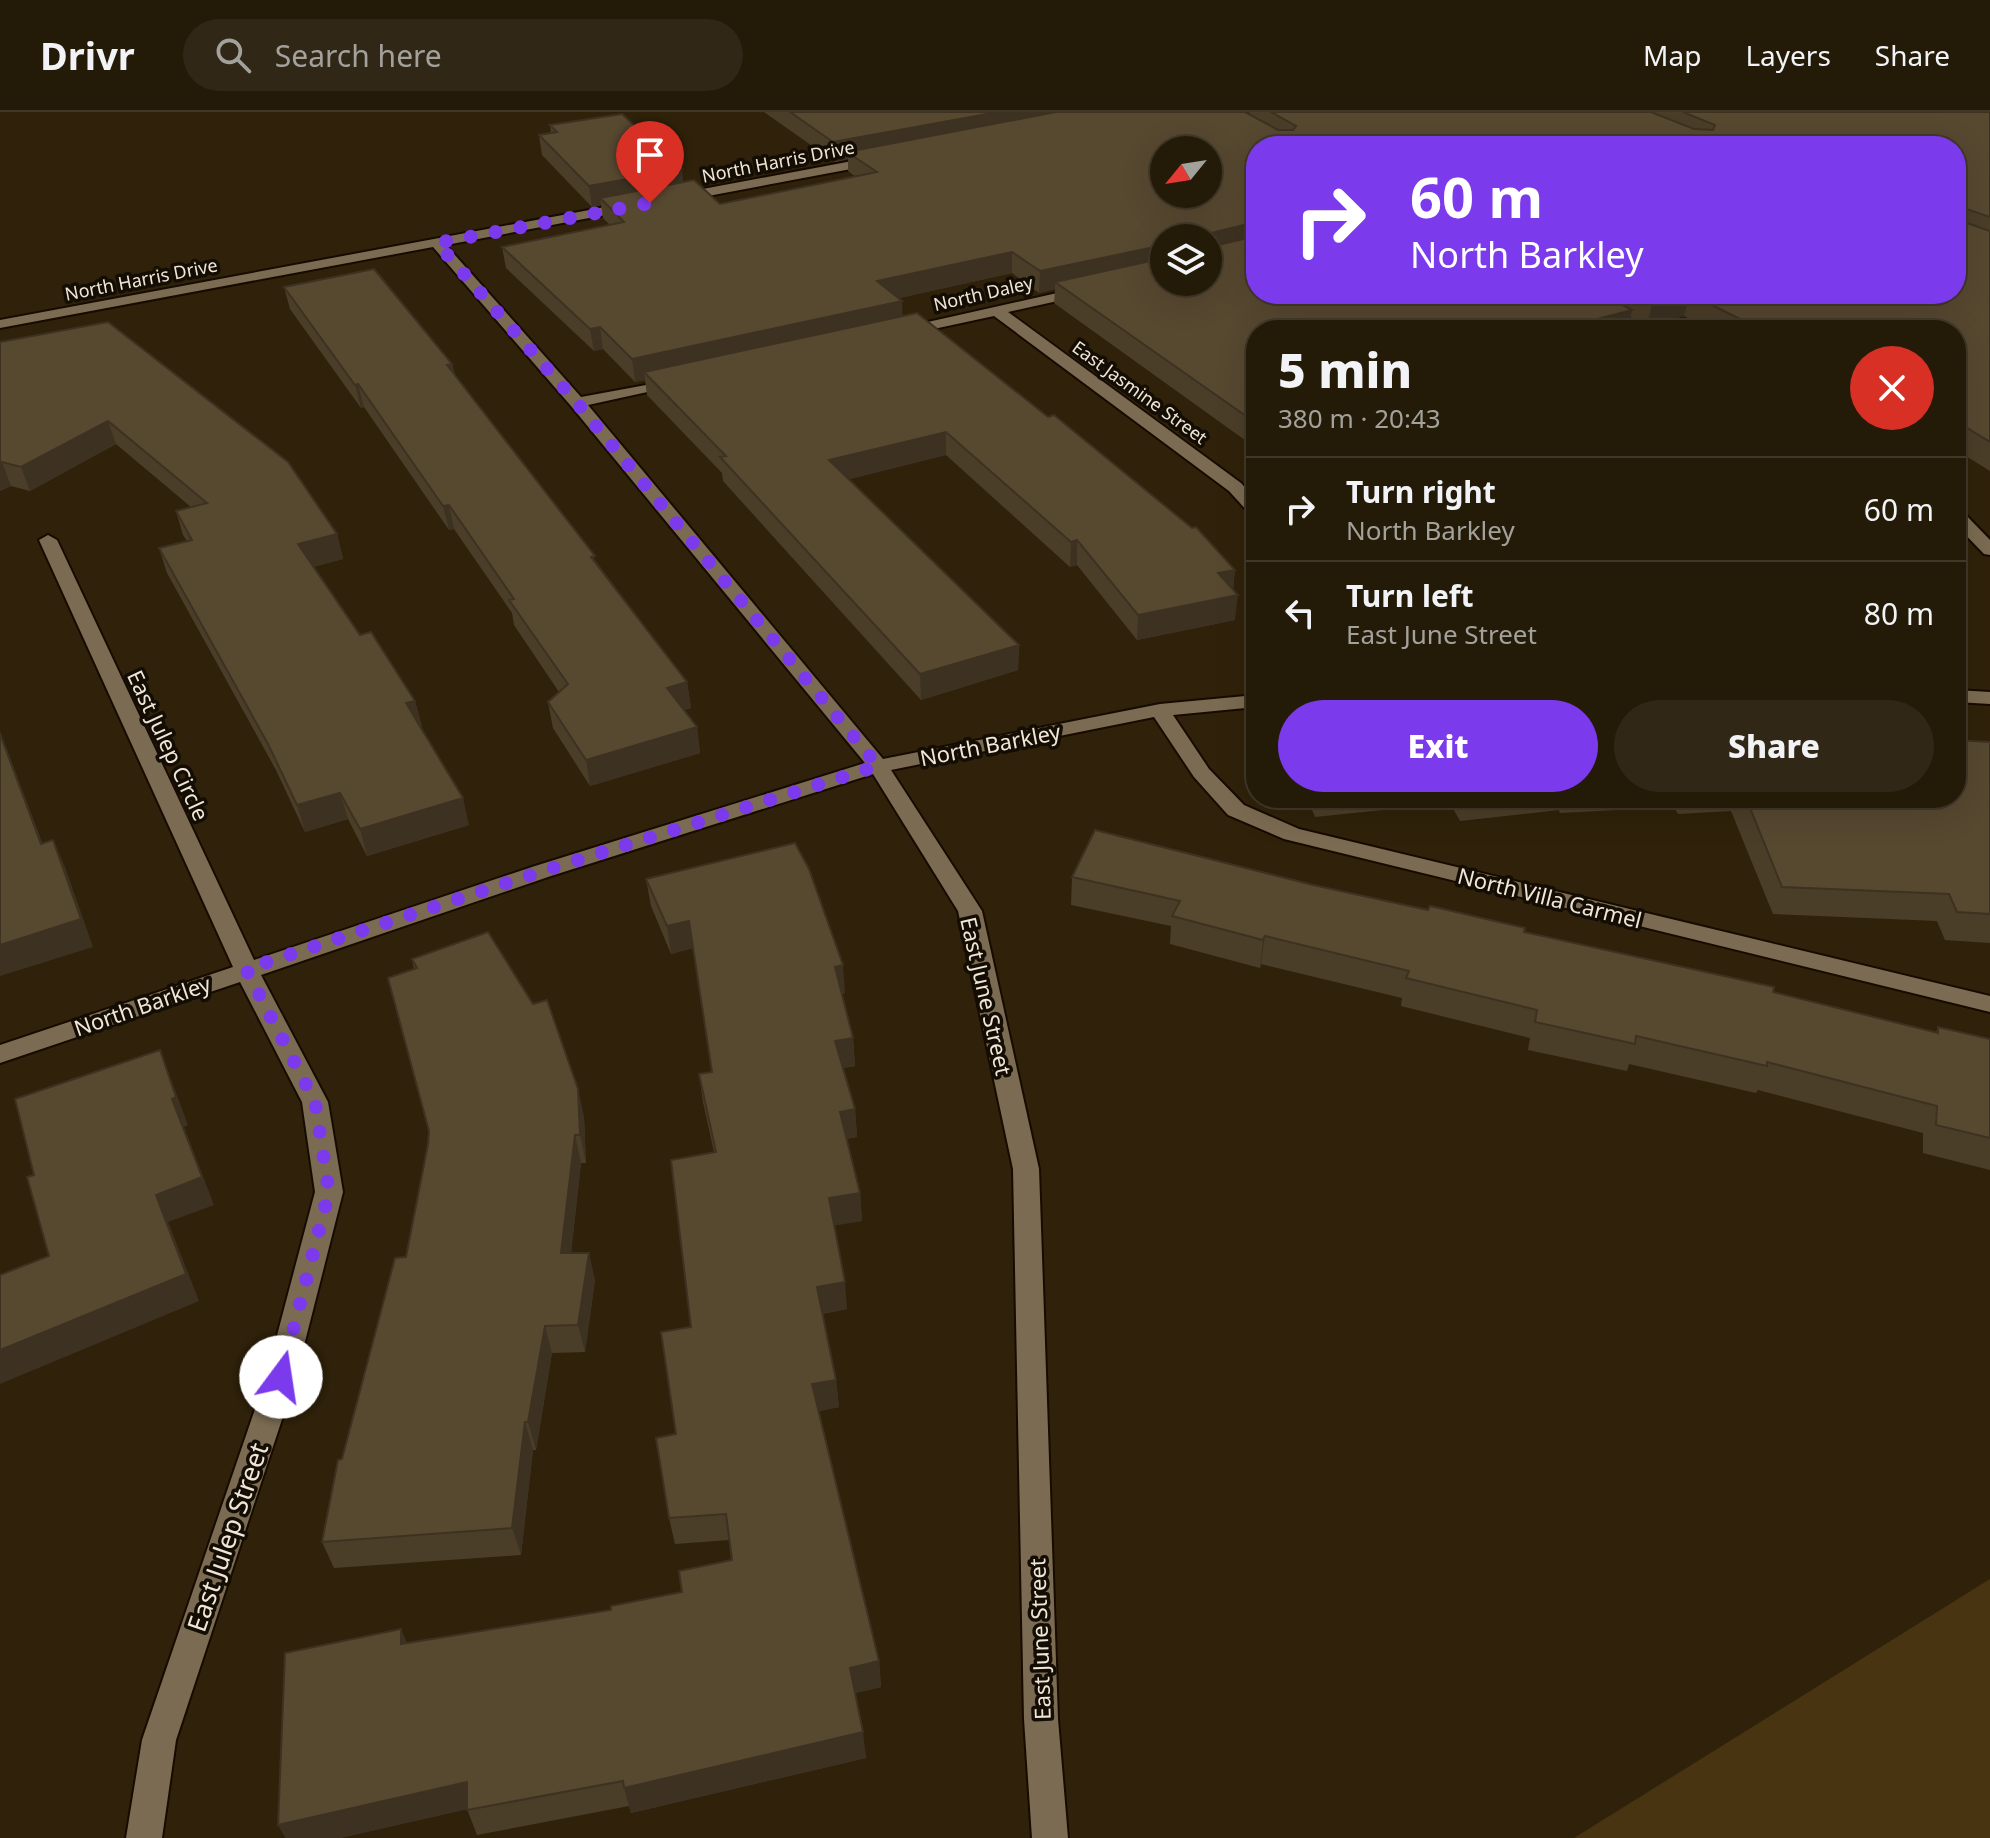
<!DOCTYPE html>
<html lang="en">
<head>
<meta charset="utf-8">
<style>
  :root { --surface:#241a08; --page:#302716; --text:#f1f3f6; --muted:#a3a19c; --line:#413829; --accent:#7c3aed }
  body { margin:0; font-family:"Noto Sans",sans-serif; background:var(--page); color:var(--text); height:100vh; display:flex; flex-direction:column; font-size:30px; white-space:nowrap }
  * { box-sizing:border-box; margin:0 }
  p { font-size:26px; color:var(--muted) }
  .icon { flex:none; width:44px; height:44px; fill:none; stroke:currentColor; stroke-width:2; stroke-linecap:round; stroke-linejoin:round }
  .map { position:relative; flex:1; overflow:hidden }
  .details { position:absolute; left:1246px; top:208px; width:720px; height:488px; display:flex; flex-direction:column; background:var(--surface); border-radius:32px; box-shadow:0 8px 32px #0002,0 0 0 2px var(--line) }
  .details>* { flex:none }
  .guide { position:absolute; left:1246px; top:24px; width:720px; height:168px; border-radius:32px; box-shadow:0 8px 32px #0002,0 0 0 2px var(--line); background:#7c3aed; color:#fff; overflow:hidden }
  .needle { width:52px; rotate:240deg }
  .controls { position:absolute; left:1150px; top:24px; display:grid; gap:16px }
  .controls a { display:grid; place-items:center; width:72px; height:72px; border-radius:50%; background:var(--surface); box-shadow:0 8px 32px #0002,0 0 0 2px var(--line); font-size:40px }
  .pin { position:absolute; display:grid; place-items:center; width:68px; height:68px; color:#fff; margin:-82px -34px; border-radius:50% 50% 50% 0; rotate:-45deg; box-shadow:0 0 8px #0007 }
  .pin .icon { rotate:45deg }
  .me { position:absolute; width:88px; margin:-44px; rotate:14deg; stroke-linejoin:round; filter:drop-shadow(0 0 6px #0008) }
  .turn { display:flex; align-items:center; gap:28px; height:168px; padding:0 32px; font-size:36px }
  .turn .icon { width:104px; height:104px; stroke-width:2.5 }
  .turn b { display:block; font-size:56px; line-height:68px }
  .round { display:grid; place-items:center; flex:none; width:84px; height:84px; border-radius:42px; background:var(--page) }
  .head { display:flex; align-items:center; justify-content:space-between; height:136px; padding:0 32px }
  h1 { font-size:48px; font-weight:800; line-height:60px }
  .primary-button { display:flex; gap:16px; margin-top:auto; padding:16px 32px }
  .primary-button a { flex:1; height:92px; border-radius:48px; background:var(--accent); color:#fff; font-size:32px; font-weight:800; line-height:92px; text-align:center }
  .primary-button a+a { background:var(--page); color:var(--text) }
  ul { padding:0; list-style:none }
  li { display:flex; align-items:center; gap:24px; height:104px; padding:0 32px; border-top:2px solid var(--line) }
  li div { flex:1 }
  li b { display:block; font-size:30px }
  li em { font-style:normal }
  header { display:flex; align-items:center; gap:48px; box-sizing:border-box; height:112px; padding:0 40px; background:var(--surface); border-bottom:2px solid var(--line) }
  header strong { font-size:38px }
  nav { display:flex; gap:44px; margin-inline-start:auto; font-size:28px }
  .search { width:560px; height:72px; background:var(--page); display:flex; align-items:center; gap:20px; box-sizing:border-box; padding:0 28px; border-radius:44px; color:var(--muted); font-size:30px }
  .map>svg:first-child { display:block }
</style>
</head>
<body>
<header>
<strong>Drivr</strong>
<div class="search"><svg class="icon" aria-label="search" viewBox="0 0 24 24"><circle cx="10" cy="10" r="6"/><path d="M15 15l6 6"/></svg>Search here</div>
<nav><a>Map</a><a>Layers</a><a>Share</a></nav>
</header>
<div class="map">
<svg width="1990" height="1726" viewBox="0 0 1990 1726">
  <rect width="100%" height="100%" fill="#30220a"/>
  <path fill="#483410" d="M1990,1467V1726H1574Z"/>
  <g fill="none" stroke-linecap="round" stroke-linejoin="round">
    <defs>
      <path id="minor" d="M879,44L883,45V51L676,90L669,86L676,82Z
        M632,90L637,91V97L446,133L581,285L684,266V272L588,293L883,647L1160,592L1256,583V595L1173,603L1209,657L1244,693L1299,717L1990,884V900L1284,727L1228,703L1194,665L1154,605L891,658L982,799L1039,1057L1058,1607L1068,1726H1032L1024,1607L1013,1057L958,799L873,662L551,764L261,863L328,990L343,1080L296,1265L176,1628L162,1726H126L142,1628L266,1265L315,1080L302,990L240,870L0,951V933L233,855L39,428L48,423L57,428L254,848L535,754L865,651L571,294L433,135L0,216V208Z
        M1084,175L1089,176V182L1008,200L1241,371L1256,388V403L1250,402L1229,379L994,204L901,224L894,220L901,216Z
        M1564,182H1582L1648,218H1630Z
        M1956,398L1962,399L1990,428V443L1984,442L1956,413Z
        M1956,578L1990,580V592L1956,590Z"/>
    </defs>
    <use href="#minor" stroke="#170b00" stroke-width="4"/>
    <use href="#minor" fill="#7b6b52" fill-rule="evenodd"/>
  </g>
  <path fill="#4b3e29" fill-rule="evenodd" d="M764,0H1245L1249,2V0H1990V359L1956,338V218H1712L1684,204L1647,214L1630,205L1627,218H1256V336L1054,191L1055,177L1039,181L1012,161L899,186L902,204L1235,458L1233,478L1235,508L1137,528L1077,453L1070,455L946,343L849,367L1019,533L1018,558L921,588L723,369L722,361L647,283L645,268L635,270L603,237L594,239L506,156L502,135L610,113L603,106L601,93L592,95L542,43L539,23L551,21L550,13L684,70L720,92L856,65L848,59V47L835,50ZM1256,34L1956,182H1256Z
    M284,175L452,252L455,263L687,570L691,596L684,598L697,615L700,641L590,674L553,616L548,590L559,580L514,513L512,501L454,417L449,418L364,295L361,296L290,197Z
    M0,230L337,422L343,447L313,455L360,523L415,589L422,615H421L469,713L367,744L348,707L305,720L276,658L167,461L159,436L187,429L183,423L176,399L191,395L116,332L30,379L11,374L0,379Z
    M1990,630V831L1945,828L1937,809L1773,802L1731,699L1678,702L1674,695L1560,701L1559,698L1460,709L1450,691L1315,705L1307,686H1956Z
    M1072,765L1313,773L1524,820L1936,921L1938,915L1990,927V1058L1923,1041V1021L1758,978L1756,981L1629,952L1627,959L1528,938L1530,926L1401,894L1402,886L1261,852L1260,856L1170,832L1171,814L1071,793Z
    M646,767L845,881L842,882L853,926L855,954L843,956L855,997L857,1025L846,1027L860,1081L862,1109L834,1113L847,1197L822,1202L836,1268L839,1295L819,1299L879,1549L881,1575L855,1581L866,1646L631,1701L629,1694L477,1723L467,1697L340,1726H286L278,1713L407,1532L611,1498L682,1480L732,1448L729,1428L675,1432L669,1406L676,1322L714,1040L703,990L699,962L712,960L693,836L671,842L651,794Z
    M412,847L584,1005L586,1051H581L571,1141L595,1168L585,1240L552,1241L536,1338H533L521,1443L334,1456L322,1430L342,1347L406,1145L428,1032L429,1019L414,857Z"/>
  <path fill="#3d3222" d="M998,0H1102L847,40L848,47L835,50L833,30Z
    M682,57L684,78L600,86L601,93L592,95L589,74Z
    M1256,110L1255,131L1208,143L1207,122Z
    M1164,133V154L1055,170V177L1039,181L1040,159Z
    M1012,140V161L878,191L877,169Z
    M1690,182L1684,204L1647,214L1652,192Z
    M902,189L903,211L644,260L645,268L635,270L632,247Z
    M1632,198L1627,218H1555Z
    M600,215L603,237L594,239L590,217Z
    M452,252L457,275L447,253Z
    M358,272L364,295L361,296L355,273Z
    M108,309L116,332L30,379L21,355Z
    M946,320V343L831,372L829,348Z
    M2,350L11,374L0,379V351Z
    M449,393L454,417L449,418L443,394Z
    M337,422L343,447L304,457L298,432Z
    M1077,428V453L1070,455L1071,430Z
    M1235,458L1232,483L1218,461Z
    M1238,483L1235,508L1137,528L1138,503Z
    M1019,533L1018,558L921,588L920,562Z
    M687,570L691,596L671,602L667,576Z
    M415,589L422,615L413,618L406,591Z
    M697,615L700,641L590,674L586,648Z
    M0,619L53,759L41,732L0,622Z
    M340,681L348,707L305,720L297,693Z
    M463,686L469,713L367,744L360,717Z
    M53,728L65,755L93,835L0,864V833Z
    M689,809L693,836L671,842L667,814Z
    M1265,824L1261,852L1260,856L1263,828Z
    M843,853L845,881L838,882L835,855Z
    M853,926L855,954L837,957L835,929Z
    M160,938L188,1013L184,1015L214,1093L168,1110L199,1189L0,1272V1238L156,1083L172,987Z
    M578,977L584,1005L586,1051L580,1023Z
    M855,997L857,1025L842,1028L840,1000Z
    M575,1023L581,1051L568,1169L561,1141Z
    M860,1081L862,1109L832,1114L829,1086Z
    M589,1141L595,1168L585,1240L578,1213Z
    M845,1170L847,1197L819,1202L817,1175Z
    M545,1214L552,1241L536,1338L528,1310Z
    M836,1268L839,1295L815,1300L812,1272Z
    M525,1310L533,1338L521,1443L512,1416Z
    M401,1517L412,1543L401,1532Z
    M879,1549L881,1575L852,1582L850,1556Z
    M863,1620L866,1646L631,1701L624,1676Z
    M467,1670L477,1695L340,1726H286L278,1713Z"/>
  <path fill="#574830" stroke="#3d3222" stroke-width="2" fill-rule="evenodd" d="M790,0H998L833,30Z
    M1056,0H1245L1278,18H1293L1296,14L1271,0H1651L1694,17L1713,18L1715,13L1683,0H1990V105L1964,96L1960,99L1961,109L1990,119V330L1956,309V218H1762L1690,182L1652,192L1633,182H1956V34H1256V110L1207,122V126H1164V133L1040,159L1012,140L877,169L902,189L632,247L600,215L590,217L502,135L624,110L600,86L694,68L720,92L877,60L847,40ZM1164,38H1208V82H1164Z
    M622,2L682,57L589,74L539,23L557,20L550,13Z
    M1256,124V182H1603L1632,198L1555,218H1256V311L1055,170L1164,146V170H1208V133L1210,135Z
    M374,157L452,252L447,253L595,444L591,445L687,570L667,576L697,615L586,648L548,590L568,572L509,488L514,487L449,393L443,394L358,272L355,273L284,175Z
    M917,201L1048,305L1054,303L1192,416L1196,415L1235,458L1218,461L1238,483L1138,503L1077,428L1071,430L946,320L829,348L1019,533L920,562L720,345L726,344L644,260Z
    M108,210L288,350L337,422L298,432L360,523L371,520L415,589L406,591L463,686L360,717L340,681L297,693L268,632L159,436L192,428L176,399L207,391L108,309L21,355L2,350L0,351V230Z
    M0,622L41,732L53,728L81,807L0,833Z
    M1956,628L1990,630V802L1957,800L1949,782L1782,775L1746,686H1956Z
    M1095,718L1313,773L1428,798L1430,794L1525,816L1524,820L1774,875L1773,880L1938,921V915L1990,927V1026L1936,1013L1937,994L1767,950V954L1636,924L1635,932L1535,910L1537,898L1406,866L1409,859L1265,824L1263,828L1172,804L1180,789L1072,765Z
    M795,731L809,757L843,853L835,855L853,926L835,929L855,997L840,1000L860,1081L829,1086L845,1170L817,1175L836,1268L812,1272L879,1549L850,1556L863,1620L624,1676L623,1669L467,1698V1670L278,1713L285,1541L401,1517V1532L611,1498V1494L682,1480L679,1459L732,1448L726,1402L669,1406L656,1326L676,1322L661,1220L691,1215L671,1048L716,1040L699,962L712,960L689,809L667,814L646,767Z
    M488,820L533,892L547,888L578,977L580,1023H575L561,1141H589L578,1213L545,1214L528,1310H525L512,1416L322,1430L338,1348L342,1347L395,1146L406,1145L428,1032L429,1019L388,866L417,856L412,847Z
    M160,938L176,985L172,987L202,1065L156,1083L186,1162L0,1238V1163L49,1144L27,1065L34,1063L15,987Z"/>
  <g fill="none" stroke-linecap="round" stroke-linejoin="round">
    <path stroke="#7c3aed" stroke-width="14" stroke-dasharray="0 25.2" d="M281,1265L329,1080L315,990L246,857L543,759L878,654L577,291L437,131L650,91"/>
  </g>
  <g text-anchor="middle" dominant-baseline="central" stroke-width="7" stroke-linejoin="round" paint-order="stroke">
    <g font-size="18" fill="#f0e6d8" stroke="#130d04">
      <text transform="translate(778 49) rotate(-11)">North Harris Drive</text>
      <text transform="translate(141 167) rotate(-11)">North Harris Drive</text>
      <text transform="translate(983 181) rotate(-13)">North Daley</text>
      <text transform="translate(1140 280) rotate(36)">East Jasmine Street</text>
    </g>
    <g font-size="22" fill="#f0e6d8" stroke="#130d04">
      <text transform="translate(990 632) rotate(-11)">North Barkley</text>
      <text transform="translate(169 633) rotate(65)">East Julep Circle</text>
      <text transform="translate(1550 785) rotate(14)">North Villa Carmel</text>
      <text transform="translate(987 884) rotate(77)">East June Street</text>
      <text transform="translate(142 893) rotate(-19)">North Barkley</text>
      <text transform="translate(1039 1527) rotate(-92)">East June Street</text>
    </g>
    <g font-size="26" fill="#f0e6d8" stroke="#130d04">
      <text transform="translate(227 1425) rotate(-71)">East Julep Street</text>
    </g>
  </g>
</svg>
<div class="controls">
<a><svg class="needle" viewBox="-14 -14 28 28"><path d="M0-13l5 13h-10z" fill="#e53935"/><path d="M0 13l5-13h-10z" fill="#a3a19c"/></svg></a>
<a><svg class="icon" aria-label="layers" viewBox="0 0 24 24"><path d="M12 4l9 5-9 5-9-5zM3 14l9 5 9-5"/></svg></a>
</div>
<div class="pin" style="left:650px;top:91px;background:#d93025"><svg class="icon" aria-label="arrive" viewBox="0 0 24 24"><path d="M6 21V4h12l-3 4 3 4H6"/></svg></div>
<svg class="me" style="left:281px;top:1265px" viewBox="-20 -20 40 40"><circle r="19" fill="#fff"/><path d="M0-13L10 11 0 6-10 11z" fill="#7c3aed"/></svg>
<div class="guide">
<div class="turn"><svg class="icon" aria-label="right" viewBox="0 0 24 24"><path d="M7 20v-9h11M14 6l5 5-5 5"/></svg><div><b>60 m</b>North Barkley</div></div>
</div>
<section class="details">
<div class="head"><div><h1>5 min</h1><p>380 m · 20:43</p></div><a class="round" style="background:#d93025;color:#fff"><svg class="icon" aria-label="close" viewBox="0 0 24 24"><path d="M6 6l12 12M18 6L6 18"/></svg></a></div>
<ul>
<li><svg class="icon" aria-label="right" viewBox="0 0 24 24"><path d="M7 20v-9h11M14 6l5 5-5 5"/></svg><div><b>Turn right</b><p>North Barkley</p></div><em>60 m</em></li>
<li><svg class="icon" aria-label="left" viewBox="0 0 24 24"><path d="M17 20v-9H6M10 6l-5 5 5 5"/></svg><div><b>Turn left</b><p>East June Street</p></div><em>80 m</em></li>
</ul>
<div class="primary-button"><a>Exit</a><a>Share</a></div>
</section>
</div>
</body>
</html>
